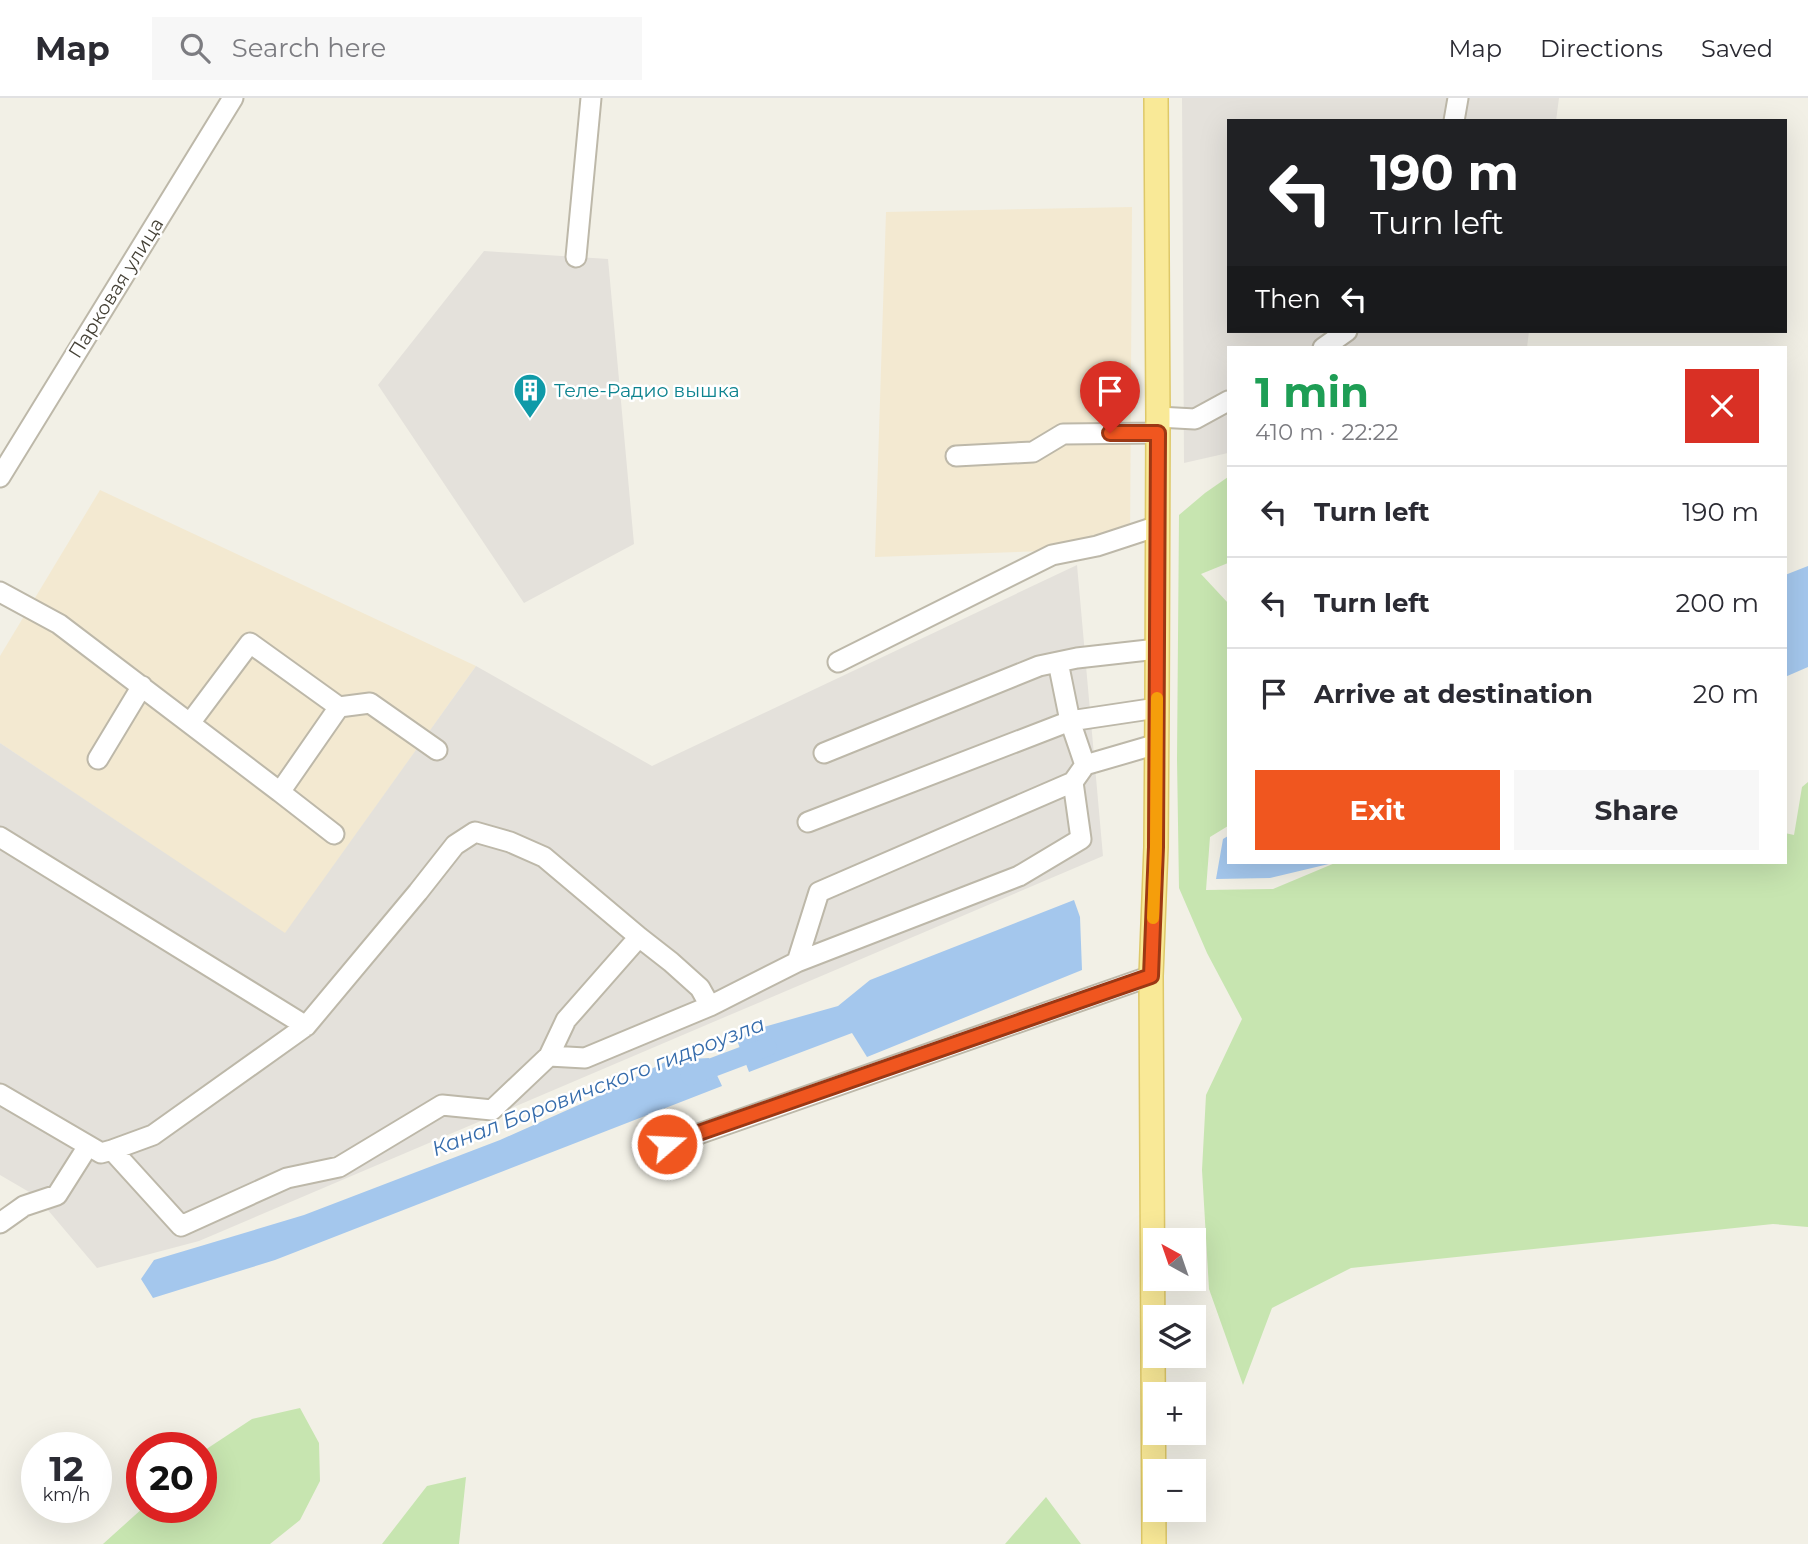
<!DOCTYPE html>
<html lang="en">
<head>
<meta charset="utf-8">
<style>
  :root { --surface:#fff; --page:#f7f7f7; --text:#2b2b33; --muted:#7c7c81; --line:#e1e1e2; --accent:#f0561f }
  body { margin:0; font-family:Montserrat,sans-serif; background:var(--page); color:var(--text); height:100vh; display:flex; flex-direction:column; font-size:26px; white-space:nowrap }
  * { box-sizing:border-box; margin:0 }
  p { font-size:23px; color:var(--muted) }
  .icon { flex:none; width:38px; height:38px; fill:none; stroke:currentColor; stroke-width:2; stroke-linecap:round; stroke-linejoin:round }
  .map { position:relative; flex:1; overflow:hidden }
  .panel { position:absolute; left:1227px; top:248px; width:560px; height:518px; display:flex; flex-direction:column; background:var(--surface); border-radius:0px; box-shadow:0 7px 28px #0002 }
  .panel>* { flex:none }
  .guide { position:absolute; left:1227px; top:21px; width:560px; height:214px; border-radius:0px; box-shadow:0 7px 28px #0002; background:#202124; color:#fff; overflow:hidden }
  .needle { width:46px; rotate:320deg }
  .fabs { position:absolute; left:1143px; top:1130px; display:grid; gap:14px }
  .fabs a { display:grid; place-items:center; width:63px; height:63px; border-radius:0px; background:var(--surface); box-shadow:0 7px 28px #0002; font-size:35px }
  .speed { position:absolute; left:21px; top:1334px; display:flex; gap:14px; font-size:35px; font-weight:700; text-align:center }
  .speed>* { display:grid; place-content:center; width:91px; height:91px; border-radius:50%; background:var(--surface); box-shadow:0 7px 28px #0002; line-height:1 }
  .speed small { font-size:18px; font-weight:400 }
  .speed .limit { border:10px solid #d22; background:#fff; color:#111 }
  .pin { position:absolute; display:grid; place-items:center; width:60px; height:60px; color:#fff; margin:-72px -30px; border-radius:50% 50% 50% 0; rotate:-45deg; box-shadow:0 0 7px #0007 }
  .pin .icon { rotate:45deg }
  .me { position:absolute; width:77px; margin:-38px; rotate:71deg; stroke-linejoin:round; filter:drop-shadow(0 0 5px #0008) }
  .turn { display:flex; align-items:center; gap:24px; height:147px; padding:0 28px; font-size:32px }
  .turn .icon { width:91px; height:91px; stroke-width:2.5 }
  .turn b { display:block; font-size:49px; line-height:60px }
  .then { display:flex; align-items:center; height:66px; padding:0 28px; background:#0003; gap:14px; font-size:26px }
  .round { display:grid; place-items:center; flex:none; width:74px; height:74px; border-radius:0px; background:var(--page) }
  .overview { display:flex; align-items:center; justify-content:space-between; height:119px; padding:0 28px }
  h1 { font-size:42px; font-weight:700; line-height:52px; color:#1e9e55 }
  .action { display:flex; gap:14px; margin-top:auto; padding:14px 28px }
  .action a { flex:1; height:80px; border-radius:0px; background:var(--accent); color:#fff; font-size:28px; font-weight:700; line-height:80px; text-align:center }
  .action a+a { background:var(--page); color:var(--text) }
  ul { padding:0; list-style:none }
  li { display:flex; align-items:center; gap:21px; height:91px; padding:0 28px; border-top:2px solid var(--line) }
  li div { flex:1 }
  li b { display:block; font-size:26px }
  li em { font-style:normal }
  header { display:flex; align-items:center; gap:42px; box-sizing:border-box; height:98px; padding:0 35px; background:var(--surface); border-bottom:2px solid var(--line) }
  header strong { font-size:33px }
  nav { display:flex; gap:38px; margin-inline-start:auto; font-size:24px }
  .search { width:490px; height:63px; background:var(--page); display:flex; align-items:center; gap:18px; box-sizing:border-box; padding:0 24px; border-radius:0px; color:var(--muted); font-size:26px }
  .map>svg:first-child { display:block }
</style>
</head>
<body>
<header>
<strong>Map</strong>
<div class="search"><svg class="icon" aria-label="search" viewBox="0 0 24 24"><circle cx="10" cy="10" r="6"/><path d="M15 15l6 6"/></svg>Search here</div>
<nav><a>Map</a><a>Directions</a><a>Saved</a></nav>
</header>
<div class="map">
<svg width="1808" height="1446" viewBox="0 0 1808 1446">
  <rect width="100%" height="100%" fill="#f2f0e6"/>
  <path fill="#f3e9d1" d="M1132,109L1130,450L875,459L886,114Z
    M100,392L476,568L285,836L0,645V558Z"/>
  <path fill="#e4e1db" d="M1182,0H1559L1556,23H1228V233H1529L1527,250H1228V355L1184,365Z
    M484,153L608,161L634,446L524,505L378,287Z
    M1077,467L1103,758L199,1143L97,1170L36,1098L0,1077V645L285,835L476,568L652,668Z"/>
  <path fill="#c7e5b0" d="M1228,379V465L1201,476L1228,505V728L1210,739L1206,792L1273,791L1335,765H1785V735L1794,737L1802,689L1808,684V1129L1773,1126L1351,1170L1272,1210L1243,1287L1209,1191L1202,1072L1206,997L1242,921L1207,855L1179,790L1177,661L1179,417L1205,395Z
    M300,1310L319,1345L320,1383L300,1422L270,1446H103L144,1409H201V1356L208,1350L252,1321Z
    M466,1379L459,1446H382L427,1388Z
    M1046,1399L1081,1446H1005Z"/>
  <path fill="#a4c7ed" d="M1808,468V569L1785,579V477Z
    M1228,738V765H1333L1270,780L1216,781L1223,741Z
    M1074,802L1080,819L1082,872L867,959L852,935L749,974L735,937L838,908L870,882Z
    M709,960L722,988L275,1162L153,1200L141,1181L154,1162L304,1117L500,1042L592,1001L669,962Z"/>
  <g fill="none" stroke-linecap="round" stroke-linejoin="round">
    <path stroke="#a4c7ed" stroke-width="19" d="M690,978L767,949"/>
    <defs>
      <path id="minor" d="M1454,23L1458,0
        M576,159L591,0
        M1323,250L1347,233
        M1158,319L1195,321L1228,303
        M956,358L1033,354L1063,336L1158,335
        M0,379L233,0
        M0,494L59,526L280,694L339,609L250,545L190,625
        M838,564L1052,457L1097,448L1158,428
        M1058,564L1070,623L1085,667
        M339,609L370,605L437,652
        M824,655L1039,568L1077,560L1157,551
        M98,661L142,588
        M280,694L334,736
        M808,724L1070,623L1157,610
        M0,739L306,928
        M797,864L819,794L1073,684
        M549,958L566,922L639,839
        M0,996L101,1055L112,1052L181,1128L287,1080L339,1069L442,1007L492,1012L549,958L585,960L710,908L797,864L1019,778L1081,741L1073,684L1085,667L1157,646
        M667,1047L1151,878
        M112,1052L153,1037L306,928L418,794L455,747L475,734L510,744L544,759L639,839L671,864L700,890L710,908
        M0,1125L24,1108L57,1097L88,1048"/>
      <path id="major" d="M1154,1446L1151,878L1156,749L1157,610L1158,319L1156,0"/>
    </defs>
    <use href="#minor" stroke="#bdb8a9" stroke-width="23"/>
    <use href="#major" stroke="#dec868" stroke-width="26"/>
    <use href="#minor" stroke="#fff" stroke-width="19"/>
    <use href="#major" stroke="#f9e997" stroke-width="23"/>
  </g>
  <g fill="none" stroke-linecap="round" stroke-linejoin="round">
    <defs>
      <path id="route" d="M667,1046L1151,878L1156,749L1158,335H1110"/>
    </defs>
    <use href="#route" stroke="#9c3814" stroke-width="18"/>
    <use href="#route" stroke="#f0561f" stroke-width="12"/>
    <path stroke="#f59e0b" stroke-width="12" d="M1153,820L1156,749L1157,600"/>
  </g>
  <defs>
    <symbol id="building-pin" viewBox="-11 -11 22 30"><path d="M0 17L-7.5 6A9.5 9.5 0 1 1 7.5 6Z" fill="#0f9aa8" stroke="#fff"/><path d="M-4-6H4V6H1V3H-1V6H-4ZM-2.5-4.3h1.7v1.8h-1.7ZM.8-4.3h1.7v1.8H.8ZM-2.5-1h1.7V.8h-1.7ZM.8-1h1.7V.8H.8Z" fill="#fff"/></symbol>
  </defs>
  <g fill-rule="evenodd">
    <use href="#building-pin" x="511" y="273" width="38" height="52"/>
  </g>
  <g text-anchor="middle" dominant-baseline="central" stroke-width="5" stroke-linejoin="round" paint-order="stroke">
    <g font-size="19" fill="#444035" stroke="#fff">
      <text transform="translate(116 190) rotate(-58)">Парковая улица</text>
    </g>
    <g font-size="19" fill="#0d838f" stroke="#fff" text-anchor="start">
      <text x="554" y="292">Теле-Радио вышка</text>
    </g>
    <g font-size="21" font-style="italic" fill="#346bab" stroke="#fff">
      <text transform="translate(598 988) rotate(-21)">Канал Боровичского гидроузла</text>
    </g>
  </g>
</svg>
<div class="fabs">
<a><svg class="needle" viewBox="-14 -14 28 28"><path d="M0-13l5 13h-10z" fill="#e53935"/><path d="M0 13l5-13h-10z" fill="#7c7c81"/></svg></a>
<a><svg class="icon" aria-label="layers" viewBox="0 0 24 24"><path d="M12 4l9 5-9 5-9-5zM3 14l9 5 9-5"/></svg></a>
<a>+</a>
<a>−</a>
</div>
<div class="speed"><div>12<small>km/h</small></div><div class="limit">20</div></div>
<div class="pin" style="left:1110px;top:335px;background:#d93025"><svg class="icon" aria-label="arrive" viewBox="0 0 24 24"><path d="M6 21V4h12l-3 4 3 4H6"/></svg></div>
<svg class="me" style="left:667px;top:1046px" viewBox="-20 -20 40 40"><circle r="17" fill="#f0561f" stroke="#fff" stroke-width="3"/><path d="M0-11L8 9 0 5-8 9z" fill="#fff"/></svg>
<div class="guide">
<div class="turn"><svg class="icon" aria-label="left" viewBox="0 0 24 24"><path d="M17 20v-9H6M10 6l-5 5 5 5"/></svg><div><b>190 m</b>Turn left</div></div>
<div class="then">Then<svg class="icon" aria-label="left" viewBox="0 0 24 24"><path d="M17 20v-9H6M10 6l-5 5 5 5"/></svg></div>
</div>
<section class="panel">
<div class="overview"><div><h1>1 min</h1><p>410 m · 22:22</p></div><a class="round" style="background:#d93025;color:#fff"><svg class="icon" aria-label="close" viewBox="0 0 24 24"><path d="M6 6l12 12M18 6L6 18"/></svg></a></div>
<ul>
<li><svg class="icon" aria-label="left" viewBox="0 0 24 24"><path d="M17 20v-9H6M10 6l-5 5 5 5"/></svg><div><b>Turn left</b></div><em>190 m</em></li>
<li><svg class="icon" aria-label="left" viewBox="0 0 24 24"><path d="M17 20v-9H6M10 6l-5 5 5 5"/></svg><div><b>Turn left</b></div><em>200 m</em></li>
<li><svg class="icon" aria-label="arrive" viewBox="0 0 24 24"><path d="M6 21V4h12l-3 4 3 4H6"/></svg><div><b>Arrive at destination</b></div><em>20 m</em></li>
</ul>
<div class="action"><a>Exit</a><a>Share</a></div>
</section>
</div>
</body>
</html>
